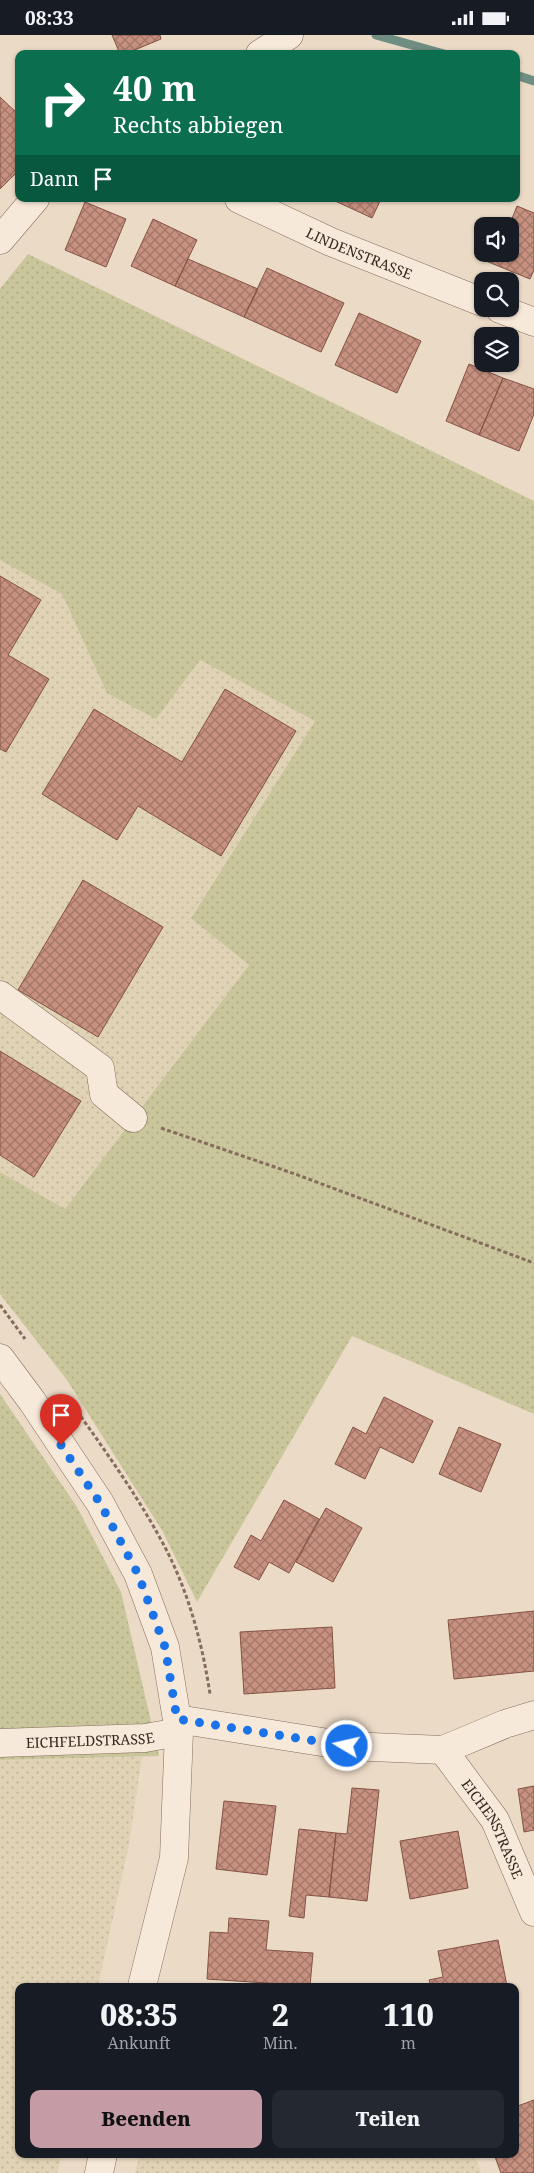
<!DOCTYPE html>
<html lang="de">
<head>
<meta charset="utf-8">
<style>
  :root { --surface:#171b24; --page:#242831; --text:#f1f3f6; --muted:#9ea1a6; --accent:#c59ca5 }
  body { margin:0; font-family:"Noto Serif",serif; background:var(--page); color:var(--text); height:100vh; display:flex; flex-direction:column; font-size:19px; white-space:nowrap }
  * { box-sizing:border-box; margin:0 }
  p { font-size:16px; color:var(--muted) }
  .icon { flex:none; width:28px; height:28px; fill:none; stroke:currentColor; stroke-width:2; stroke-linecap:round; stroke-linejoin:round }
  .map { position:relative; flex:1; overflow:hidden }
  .panel { position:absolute; left:15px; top:1948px; width:504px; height:175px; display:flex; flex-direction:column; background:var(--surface); border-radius:10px; box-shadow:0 1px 4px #0004 }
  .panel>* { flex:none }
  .guide { position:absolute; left:15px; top:15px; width:505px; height:152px; border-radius:10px; box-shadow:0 1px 4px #0004; background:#0b6e4f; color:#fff; overflow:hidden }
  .fabs { position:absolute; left:474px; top:182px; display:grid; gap:10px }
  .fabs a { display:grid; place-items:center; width:45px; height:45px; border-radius:10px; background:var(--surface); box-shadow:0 1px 4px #0004; font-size:25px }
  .pin { position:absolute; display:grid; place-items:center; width:42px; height:42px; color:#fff; margin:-51px -21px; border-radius:50% 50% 50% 0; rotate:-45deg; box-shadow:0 0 5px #0007 }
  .pin .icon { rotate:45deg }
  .me { position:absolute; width:55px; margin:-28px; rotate:279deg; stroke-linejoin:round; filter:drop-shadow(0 0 4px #0008) }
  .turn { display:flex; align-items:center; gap:18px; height:105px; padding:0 15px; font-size:22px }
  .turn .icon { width:65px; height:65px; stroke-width:2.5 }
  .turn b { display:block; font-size:35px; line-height:42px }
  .then { display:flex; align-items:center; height:48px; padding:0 15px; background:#0003; gap:10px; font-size:19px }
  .eta { display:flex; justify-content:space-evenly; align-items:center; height:85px; text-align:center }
  .eta b { font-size:30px; font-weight:800; line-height:35px }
  .action { display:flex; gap:10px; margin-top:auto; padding:10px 15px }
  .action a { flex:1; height:58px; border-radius:10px; background:var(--accent); color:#111; font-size:20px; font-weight:800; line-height:58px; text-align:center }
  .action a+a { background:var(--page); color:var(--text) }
  .status { display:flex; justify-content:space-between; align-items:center; height:35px; padding:0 25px; background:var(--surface); direction:ltr }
  .status svg { height:14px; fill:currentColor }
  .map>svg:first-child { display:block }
</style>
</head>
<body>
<div class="status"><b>08:33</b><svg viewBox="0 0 49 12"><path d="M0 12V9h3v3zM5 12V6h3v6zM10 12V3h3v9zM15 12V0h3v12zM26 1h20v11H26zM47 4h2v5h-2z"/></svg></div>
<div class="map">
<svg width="534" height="2138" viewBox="0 0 534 2138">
  <defs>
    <pattern id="farmland-dots" width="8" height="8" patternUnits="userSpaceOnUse" patternTransform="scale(1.25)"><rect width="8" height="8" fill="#e0d2b4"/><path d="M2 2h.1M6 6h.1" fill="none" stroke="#c1b49a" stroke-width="1.8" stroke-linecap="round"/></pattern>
    <pattern id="grass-dots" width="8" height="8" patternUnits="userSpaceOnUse" patternTransform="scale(1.25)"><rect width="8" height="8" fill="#c9c69b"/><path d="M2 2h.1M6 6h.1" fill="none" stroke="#adaa85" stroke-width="1.8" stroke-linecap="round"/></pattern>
    <pattern id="building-cross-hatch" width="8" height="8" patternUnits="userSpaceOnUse" patternTransform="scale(1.25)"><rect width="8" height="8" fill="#c7907f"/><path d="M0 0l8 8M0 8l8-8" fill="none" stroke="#a27668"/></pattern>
  </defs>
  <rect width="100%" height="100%" fill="#ebdac6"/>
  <path fill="url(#farmland-dots)" d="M0,525L62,559L107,657L156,683L200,625L315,686L191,882L249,930L65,1174L0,1137Z
    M142,1722L129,1809L98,1951H19V2119H62L57,2138H0V1725Z
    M140,2119H474L481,2138H135Z"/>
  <path fill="url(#grass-dots)" d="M28,219L534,466V1379L352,1301L197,1567L163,1497L67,1345L0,1259V1137L65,1174L249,930L191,883L315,686L200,625L156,684L107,658L62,559L0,525V254Z
    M0,1359L77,1472L121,1557L159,1721L0,1725Z"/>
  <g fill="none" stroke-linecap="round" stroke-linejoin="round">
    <path stroke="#6f8d80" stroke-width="9" d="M376,0L444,19
      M516,40L534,46"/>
  </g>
  <path fill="url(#building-cross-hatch)" stroke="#835345" d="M112,0H160L161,4L125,19H120Z
    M0,62L19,80V135L0,154Z
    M334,164H381L372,183L333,165Z
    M85,167L126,184L106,232L65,215Z
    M517,171L534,178V235L530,244L481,224L483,219H510L509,191Z
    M153,184L197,205L175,251L131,231Z
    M188,224L258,254L244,282L175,251Z
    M267,233L344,268L321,317L244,282Z
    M359,278L421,306L397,358L335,330Z
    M469,329L503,343L479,400L446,386Z
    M503,343L534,354V379L519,416L479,400Z
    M0,541L41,565L8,620L49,644L6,717L0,714Z
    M225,654L296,696L221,821L138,771L117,805L42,759L94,674L182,727Z
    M83,845L163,892L98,1002L18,955Z
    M0,1016L81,1066L34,1142L0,1120Z
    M384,1362L433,1386L413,1428L380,1412L365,1444L335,1429L353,1392L366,1399Z
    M459,1392L501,1409L481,1457L439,1439Z
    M284,1465L319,1484L289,1538L269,1527L259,1545L234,1532L251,1500L261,1506Z
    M326,1473L362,1493L333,1547L296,1527Z
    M534,1576V1636L454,1644L448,1585Z
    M332,1592L335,1653L244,1659L240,1597Z
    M534,1751V1795L524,1797L518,1754Z
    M352,1753L379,1755L367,1866L329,1862L336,1798L347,1799Z
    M224,1766L276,1771L267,1840L216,1834Z
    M299,1794L336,1798L329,1862L306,1860L304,1883L289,1881Z
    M458,1796L468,1853L410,1864L400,1806Z
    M229,1883L269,1886L266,1915L313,1918L310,1951L207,1944L210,1897L228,1898Z
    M498,1905L507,1951H431L429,1945L443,1942L438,1916Z
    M534,2065V2138H501L494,2119H515V2072Z"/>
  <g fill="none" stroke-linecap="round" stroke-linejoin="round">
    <defs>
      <g id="minor">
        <path d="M260,19L289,0"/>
        <path id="s1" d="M239,164L331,207L482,267"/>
        <path d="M0,205L35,164"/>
        <path d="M500,274L534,287"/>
        <path d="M0,960L100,1033L104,1059L133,1083"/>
        <path d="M0,1323L32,1366L100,1468L138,1539L165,1612L179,1697L174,1823L142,1951"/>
        <path d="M177,1684L347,1711L443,1715L505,1689L534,1680"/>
        <path id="s2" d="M0,1708L145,1703L179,1697"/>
        <path id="s3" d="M443,1715L495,1785L534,1877"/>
        <path d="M99,2138L103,2119"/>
      </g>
    </defs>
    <use href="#minor" stroke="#856c5d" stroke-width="29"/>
    <path stroke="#856c5d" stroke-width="3" stroke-dasharray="4 2.5" stroke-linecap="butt" d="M161,1093L295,1139L534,1228
      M0,1270L25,1304
      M77,1376C106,1417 136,1459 160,1503C187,1551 202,1606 210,1659"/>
    <use href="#minor" stroke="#f7e9d9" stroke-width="28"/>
  </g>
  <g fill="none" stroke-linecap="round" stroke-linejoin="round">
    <path stroke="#1a73e8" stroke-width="9" stroke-dasharray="0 16.2" d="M61,1410L100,1468L138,1539L165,1612L177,1684L347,1711"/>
  </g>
  <g text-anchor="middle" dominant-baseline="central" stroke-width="4.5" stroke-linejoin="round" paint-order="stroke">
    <g font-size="14" fill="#372720" stroke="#f3e5d5">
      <text stroke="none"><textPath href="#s1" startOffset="132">LINDENSTRASSE</textPath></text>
      <text stroke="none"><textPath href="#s2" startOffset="90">EICHFELDSTRASSE</textPath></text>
      <text stroke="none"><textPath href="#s3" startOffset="94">EICHENSTRASSE</textPath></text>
    </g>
  </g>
</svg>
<div class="fabs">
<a><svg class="icon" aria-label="sound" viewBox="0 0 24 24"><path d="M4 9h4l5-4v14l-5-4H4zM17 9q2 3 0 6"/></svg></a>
<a><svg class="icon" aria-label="search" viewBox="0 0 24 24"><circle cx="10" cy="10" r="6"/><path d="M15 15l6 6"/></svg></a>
<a><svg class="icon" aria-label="layers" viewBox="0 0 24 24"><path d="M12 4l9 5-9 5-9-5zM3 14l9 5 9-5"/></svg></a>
</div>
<div class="pin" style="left:61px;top:1410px;background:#d93025"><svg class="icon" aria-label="arrive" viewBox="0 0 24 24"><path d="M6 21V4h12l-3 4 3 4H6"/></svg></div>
<svg class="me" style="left:347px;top:1711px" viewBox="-20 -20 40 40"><circle r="17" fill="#1a73e8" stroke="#fff" stroke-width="3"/><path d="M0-11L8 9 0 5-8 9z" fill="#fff"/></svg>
<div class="guide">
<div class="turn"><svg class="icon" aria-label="right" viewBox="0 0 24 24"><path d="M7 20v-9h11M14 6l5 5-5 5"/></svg><div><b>40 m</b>Rechts abbiegen</div></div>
<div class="then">Dann<svg class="icon" aria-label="arrive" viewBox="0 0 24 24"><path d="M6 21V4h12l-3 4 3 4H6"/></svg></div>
</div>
<section class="panel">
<div class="eta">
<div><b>08:35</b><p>Ankunft</p></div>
<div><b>2</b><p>Min.</p></div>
<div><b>110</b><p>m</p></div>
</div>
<div class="action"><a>Beenden</a><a>Teilen</a></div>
</section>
</div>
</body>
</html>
